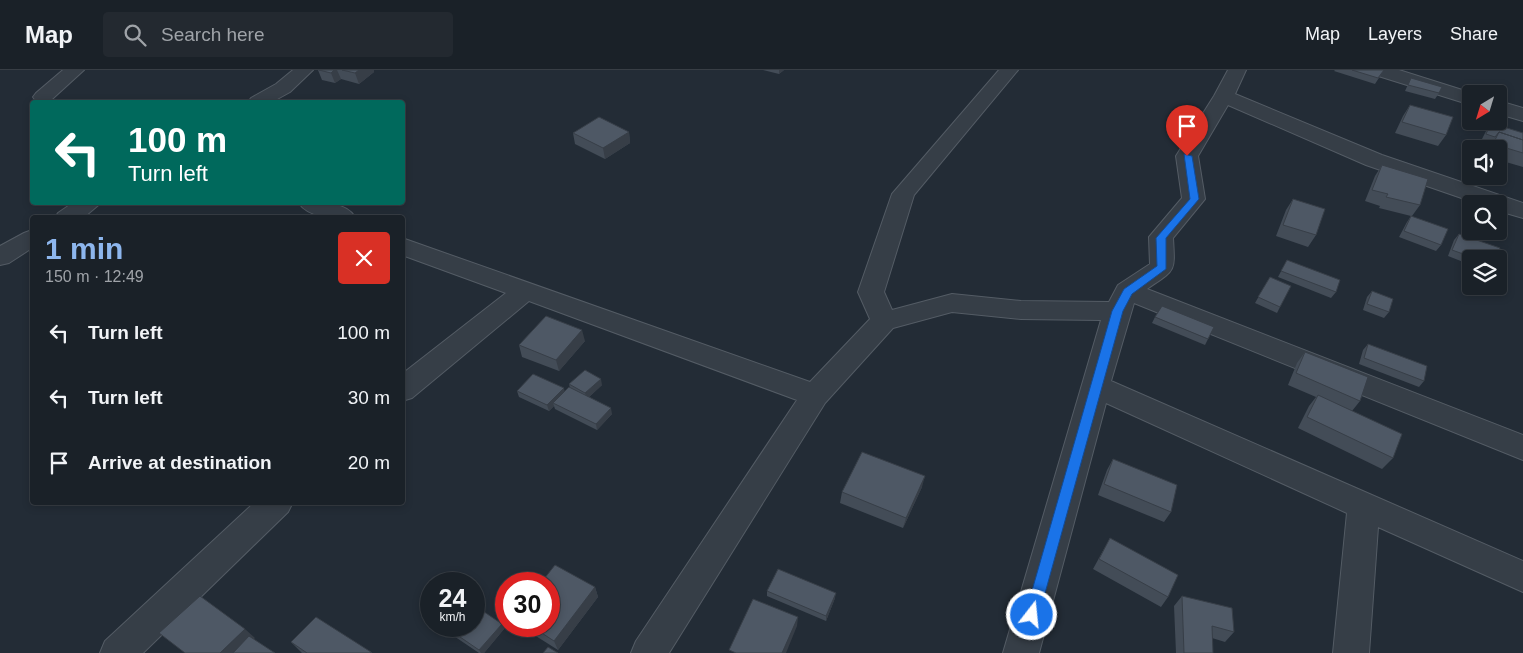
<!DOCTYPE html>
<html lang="en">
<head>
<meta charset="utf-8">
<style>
  :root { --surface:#1a2128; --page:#232930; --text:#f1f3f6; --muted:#9fa3a8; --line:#383e45; --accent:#8db6ed }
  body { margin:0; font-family:Arial,sans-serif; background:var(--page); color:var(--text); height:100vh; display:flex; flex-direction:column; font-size:19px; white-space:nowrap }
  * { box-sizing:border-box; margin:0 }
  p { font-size:16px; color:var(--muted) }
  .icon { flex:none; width:28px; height:28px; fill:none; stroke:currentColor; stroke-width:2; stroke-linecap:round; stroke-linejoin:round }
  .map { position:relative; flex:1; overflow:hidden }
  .side { position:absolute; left:30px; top:145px; width:375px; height:290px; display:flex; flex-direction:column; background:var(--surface); border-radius:5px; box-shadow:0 2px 8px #0003,0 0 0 1px var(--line) }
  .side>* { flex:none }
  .top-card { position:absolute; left:30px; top:30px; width:375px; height:105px; border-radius:5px; box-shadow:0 2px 8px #0003,0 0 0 1px var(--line); background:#00695c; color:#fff; overflow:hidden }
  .needle { width:32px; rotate:218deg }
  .fabs { position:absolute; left:1462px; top:15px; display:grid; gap:10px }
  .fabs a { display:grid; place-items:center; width:45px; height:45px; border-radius:5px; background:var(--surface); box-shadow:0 2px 8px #0003,0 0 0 1px var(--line); font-size:25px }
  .speed { position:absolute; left:420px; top:502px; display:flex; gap:10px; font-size:25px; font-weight:700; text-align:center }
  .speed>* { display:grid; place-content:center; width:65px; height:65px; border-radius:50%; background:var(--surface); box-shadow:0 2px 8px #0003,0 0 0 1px var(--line); line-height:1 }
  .speed small { font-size:12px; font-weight:400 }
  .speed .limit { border:8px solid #d22; background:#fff; color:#111 }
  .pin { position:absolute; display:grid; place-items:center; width:42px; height:42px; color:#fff; margin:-51px -21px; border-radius:50% 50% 50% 0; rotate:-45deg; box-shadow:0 0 5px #0007 }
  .pin .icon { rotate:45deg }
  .me { position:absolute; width:55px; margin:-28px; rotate:16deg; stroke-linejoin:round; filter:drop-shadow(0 0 4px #0008) }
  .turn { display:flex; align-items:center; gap:18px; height:105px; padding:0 15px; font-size:22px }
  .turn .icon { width:65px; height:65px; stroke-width:2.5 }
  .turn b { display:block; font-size:35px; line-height:42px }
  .round { display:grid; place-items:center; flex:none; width:52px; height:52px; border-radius:5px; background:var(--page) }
  .headline { display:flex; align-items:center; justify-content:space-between; height:85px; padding:0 15px }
  h1 { font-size:30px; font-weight:700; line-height:38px; color:var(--accent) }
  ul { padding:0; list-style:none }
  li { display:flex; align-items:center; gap:15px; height:65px; padding:0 15px }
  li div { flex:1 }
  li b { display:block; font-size:19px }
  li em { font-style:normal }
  header { display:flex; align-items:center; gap:30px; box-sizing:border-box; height:70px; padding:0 25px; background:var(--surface); border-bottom:1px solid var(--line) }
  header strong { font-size:24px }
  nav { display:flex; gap:28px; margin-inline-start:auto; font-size:18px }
  .search { width:350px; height:45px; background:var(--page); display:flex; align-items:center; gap:12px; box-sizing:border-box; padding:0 18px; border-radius:5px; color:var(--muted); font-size:19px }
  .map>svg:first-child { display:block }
</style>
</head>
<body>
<header>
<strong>Map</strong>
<div class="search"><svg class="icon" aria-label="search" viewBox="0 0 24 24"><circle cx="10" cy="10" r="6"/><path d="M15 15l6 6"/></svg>Search here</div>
<nav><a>Map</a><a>Layers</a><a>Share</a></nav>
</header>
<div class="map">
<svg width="1523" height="583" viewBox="0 0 1523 583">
  <rect width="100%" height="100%" fill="#232c36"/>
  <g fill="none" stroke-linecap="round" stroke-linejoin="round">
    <defs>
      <path id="street" d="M63,0H84L50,31H36L33,27L36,23Z
        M293,0H313L290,22L272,32H248L251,28L276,14Z
        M999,0H1018L914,125L884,222L892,240L952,224L1021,231L1109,232L1118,215L1150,194L1149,167L1182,128L1176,86L1214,26L1228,0H1246L1235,24L1382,85L1523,133V148L1499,141V134H1479L1366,95L1228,35L1198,86L1205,129L1173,168C1175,203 1176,199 1147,219L1523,365V390L1134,233L1111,311L1523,491V522L1378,457L1369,583H1333L1347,443L1106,333L1039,583H1003L1101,250L1021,249L952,242L893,258L825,333L669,583H631L636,571L797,330L529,231L412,328L402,331V304L506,223L402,185V168L810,312L870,249L858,222L892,124Z
        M1370,0H1399L1475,24H1471V35L1372,4Z
        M1499,31L1523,38V51L1499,44Z
        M74,132H102L83,148H55L58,143Z
        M298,132C316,132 345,130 356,148C338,148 310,150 298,132Z
        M32,160V178L9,193L0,195V176L24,163Z
        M255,432H293L288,442L143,583H100L105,571Z"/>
    </defs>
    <use href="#street" stroke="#545c65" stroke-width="2"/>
    <use href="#street" fill="#363e47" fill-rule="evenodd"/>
  </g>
  <path fill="#434c57" d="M318,0H374V2L359,14L341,9L335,13L322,10Z
    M763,0H784L779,4Z
    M1335,0H1384L1375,14L1334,1Z
    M1411,8L1439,23L1435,29L1405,21Z
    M1410,35L1446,65L1438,76L1395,63L1403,46Z
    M1491,53L1523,63V97L1499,90V79H1488L1491,72L1482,69L1487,59Z
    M629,62L630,73L605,89L575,74L573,63Z
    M1382,95L1420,135L1412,146L1441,175L1436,181L1399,167L1407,152L1411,146L1379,138L1380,136L1365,131L1375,106Z
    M1293,129L1316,165L1308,177L1276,166L1286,140Z
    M1459,164L1497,189H1471V195L1448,186L1454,170Z
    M1287,190L1336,222L1331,228L1278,207Z
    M1270,207L1280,237L1277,243L1255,233Z
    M1372,221L1389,242L1384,248L1363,240L1367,227Z
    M1155,247L1208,269L1205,275L1152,253Z
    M585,271L559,301L522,287L519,275Z
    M1368,274L1424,311L1419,317L1359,294L1363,280Z
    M1305,282L1360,331L1352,341L1393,388L1382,399L1298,358L1309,336L1316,327L1288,315L1297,293Z
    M569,314L602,315L589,327L612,344L597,360L555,339L554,336L549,341L519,327L517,321H564L570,318Z
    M1113,389L1171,442L1164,452L1098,425L1107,400Z
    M922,417L903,458L840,433L842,422Z
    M1110,468L1168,527L1161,537L1093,499Z
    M595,517L598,527L558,580L520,556H549Z
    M767,521L835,528L826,551L767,526Z
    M1182,526L1234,562L1225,572L1212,568L1213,583H1176L1174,536Z
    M502,554L504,559L484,583H479L445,560L443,556H474Z
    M291,572L371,582L372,583H302Z"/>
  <path fill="#373e47" d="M334,0H337L341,9L335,13L331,3Z
    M359,0H374V2L359,14L355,3Z
    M779,0H784L779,4Z
    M629,62L630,73L605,89L603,78Z
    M582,260L585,271L559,301L556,290Z
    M601,309L602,315L587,329L585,323Z
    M564,318L565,324L553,333L554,336L549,341L547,335Z
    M611,338L612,344L597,360L596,354Z
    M925,406L922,417L903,458L906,448Z
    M595,517L598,527L558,580L554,571Z
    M836,523L835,528L826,551V546Z
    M798,547L797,556L786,583H782Z
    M502,554L504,559L484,583H481L479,580Z
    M245,559L255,568L240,583H220Z"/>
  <path fill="#4e5865" stroke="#373e47" d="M319,0H334L331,3Z
    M342,0H359L355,3Z
    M1352,0H1384L1378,8Z
    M1411,8L1442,17L1439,23L1408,15Z
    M1410,35L1453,47L1446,65L1402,52Z
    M599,47L629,62L603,78L573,63Z
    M1491,53L1523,63V70L1499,62L1495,67L1486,64Z
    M1499,62L1523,70V83L1493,74Z
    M1382,95L1428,109L1420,135L1386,127L1388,124L1372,120Z
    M1293,129L1325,139L1316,165L1283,155Z
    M1411,146L1448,159L1441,175L1404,161Z
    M1459,164L1500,178L1497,189H1477L1452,180Z
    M1287,190L1340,210L1336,222L1281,201Z
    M1270,207L1291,216L1280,237L1258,227Z
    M1372,221L1393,229L1389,242L1367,234Z
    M1162,236L1214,257L1208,269L1155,247Z
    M546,246L582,260L556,290L519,275Z
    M1368,274L1427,296L1424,311L1364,288Z
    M1305,282L1368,307L1360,331L1296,303Z
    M585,300L601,309L585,323L569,314Z
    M533,304L564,318L547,335L517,321Z
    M569,317L611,338L596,354L553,333Z
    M1318,325L1402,364L1393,388L1307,347Z
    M862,382L925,406L906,448L842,422Z
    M1113,389L1177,415L1171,442L1104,414Z
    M1110,468L1178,505L1168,527L1099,489Z
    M555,495L595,517L554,571L531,556H549V514H540Z
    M778,499L836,523L826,546L767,521Z
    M200,526L245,559L220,583H185L159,563Z
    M1182,526L1232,538L1234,562L1212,556L1213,583H1184Z
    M753,529L798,547L782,583H736L729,580Z
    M474,535L502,554L479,580L444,556H474Z
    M316,547L371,582L370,583H307L291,572Z
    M249,566L275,583H233Z
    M548,577L558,583H543Z"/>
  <path fill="#1a73e8" stroke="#114b97" d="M1184,84L1192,86L1199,129L1166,168V199L1132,224L1123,241L1039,545L1037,550L1032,552L1027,550L1025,545L1112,241L1124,219L1157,196L1156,168L1190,129Z"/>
</svg>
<div class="fabs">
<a><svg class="needle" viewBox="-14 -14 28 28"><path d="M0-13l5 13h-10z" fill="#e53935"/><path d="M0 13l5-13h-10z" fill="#9fa3a8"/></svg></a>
<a><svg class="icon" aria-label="sound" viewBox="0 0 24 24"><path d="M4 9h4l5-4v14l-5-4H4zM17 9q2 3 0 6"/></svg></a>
<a><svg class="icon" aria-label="search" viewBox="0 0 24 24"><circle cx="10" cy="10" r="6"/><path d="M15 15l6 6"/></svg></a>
<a><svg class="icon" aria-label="layers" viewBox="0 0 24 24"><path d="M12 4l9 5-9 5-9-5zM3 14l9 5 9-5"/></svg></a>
</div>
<div class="speed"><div>24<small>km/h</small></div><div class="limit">30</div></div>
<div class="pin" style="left:1187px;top:86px;background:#d93025"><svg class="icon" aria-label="arrive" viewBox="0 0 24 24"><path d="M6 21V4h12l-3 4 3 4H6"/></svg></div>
<svg class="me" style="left:1032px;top:545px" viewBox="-20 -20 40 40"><circle r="17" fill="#1a73e8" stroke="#fff" stroke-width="3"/><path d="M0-11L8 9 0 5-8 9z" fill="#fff"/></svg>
<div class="top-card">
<div class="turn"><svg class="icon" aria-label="left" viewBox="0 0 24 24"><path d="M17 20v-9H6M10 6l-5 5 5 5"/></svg><div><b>100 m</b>Turn left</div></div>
</div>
<section class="side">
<div class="headline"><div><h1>1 min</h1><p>150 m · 12:49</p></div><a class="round" style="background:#d93025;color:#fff"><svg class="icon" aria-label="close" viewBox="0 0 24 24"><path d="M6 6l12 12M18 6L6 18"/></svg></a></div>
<ul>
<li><svg class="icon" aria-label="left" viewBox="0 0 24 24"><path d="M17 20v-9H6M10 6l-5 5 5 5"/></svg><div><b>Turn left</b></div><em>100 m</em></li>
<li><svg class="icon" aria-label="left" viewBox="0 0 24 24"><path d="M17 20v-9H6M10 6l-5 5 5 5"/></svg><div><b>Turn left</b></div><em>30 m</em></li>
<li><svg class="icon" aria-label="arrive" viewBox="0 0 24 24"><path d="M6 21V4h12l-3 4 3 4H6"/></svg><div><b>Arrive at destination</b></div><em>20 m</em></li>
</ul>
</section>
</div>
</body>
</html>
